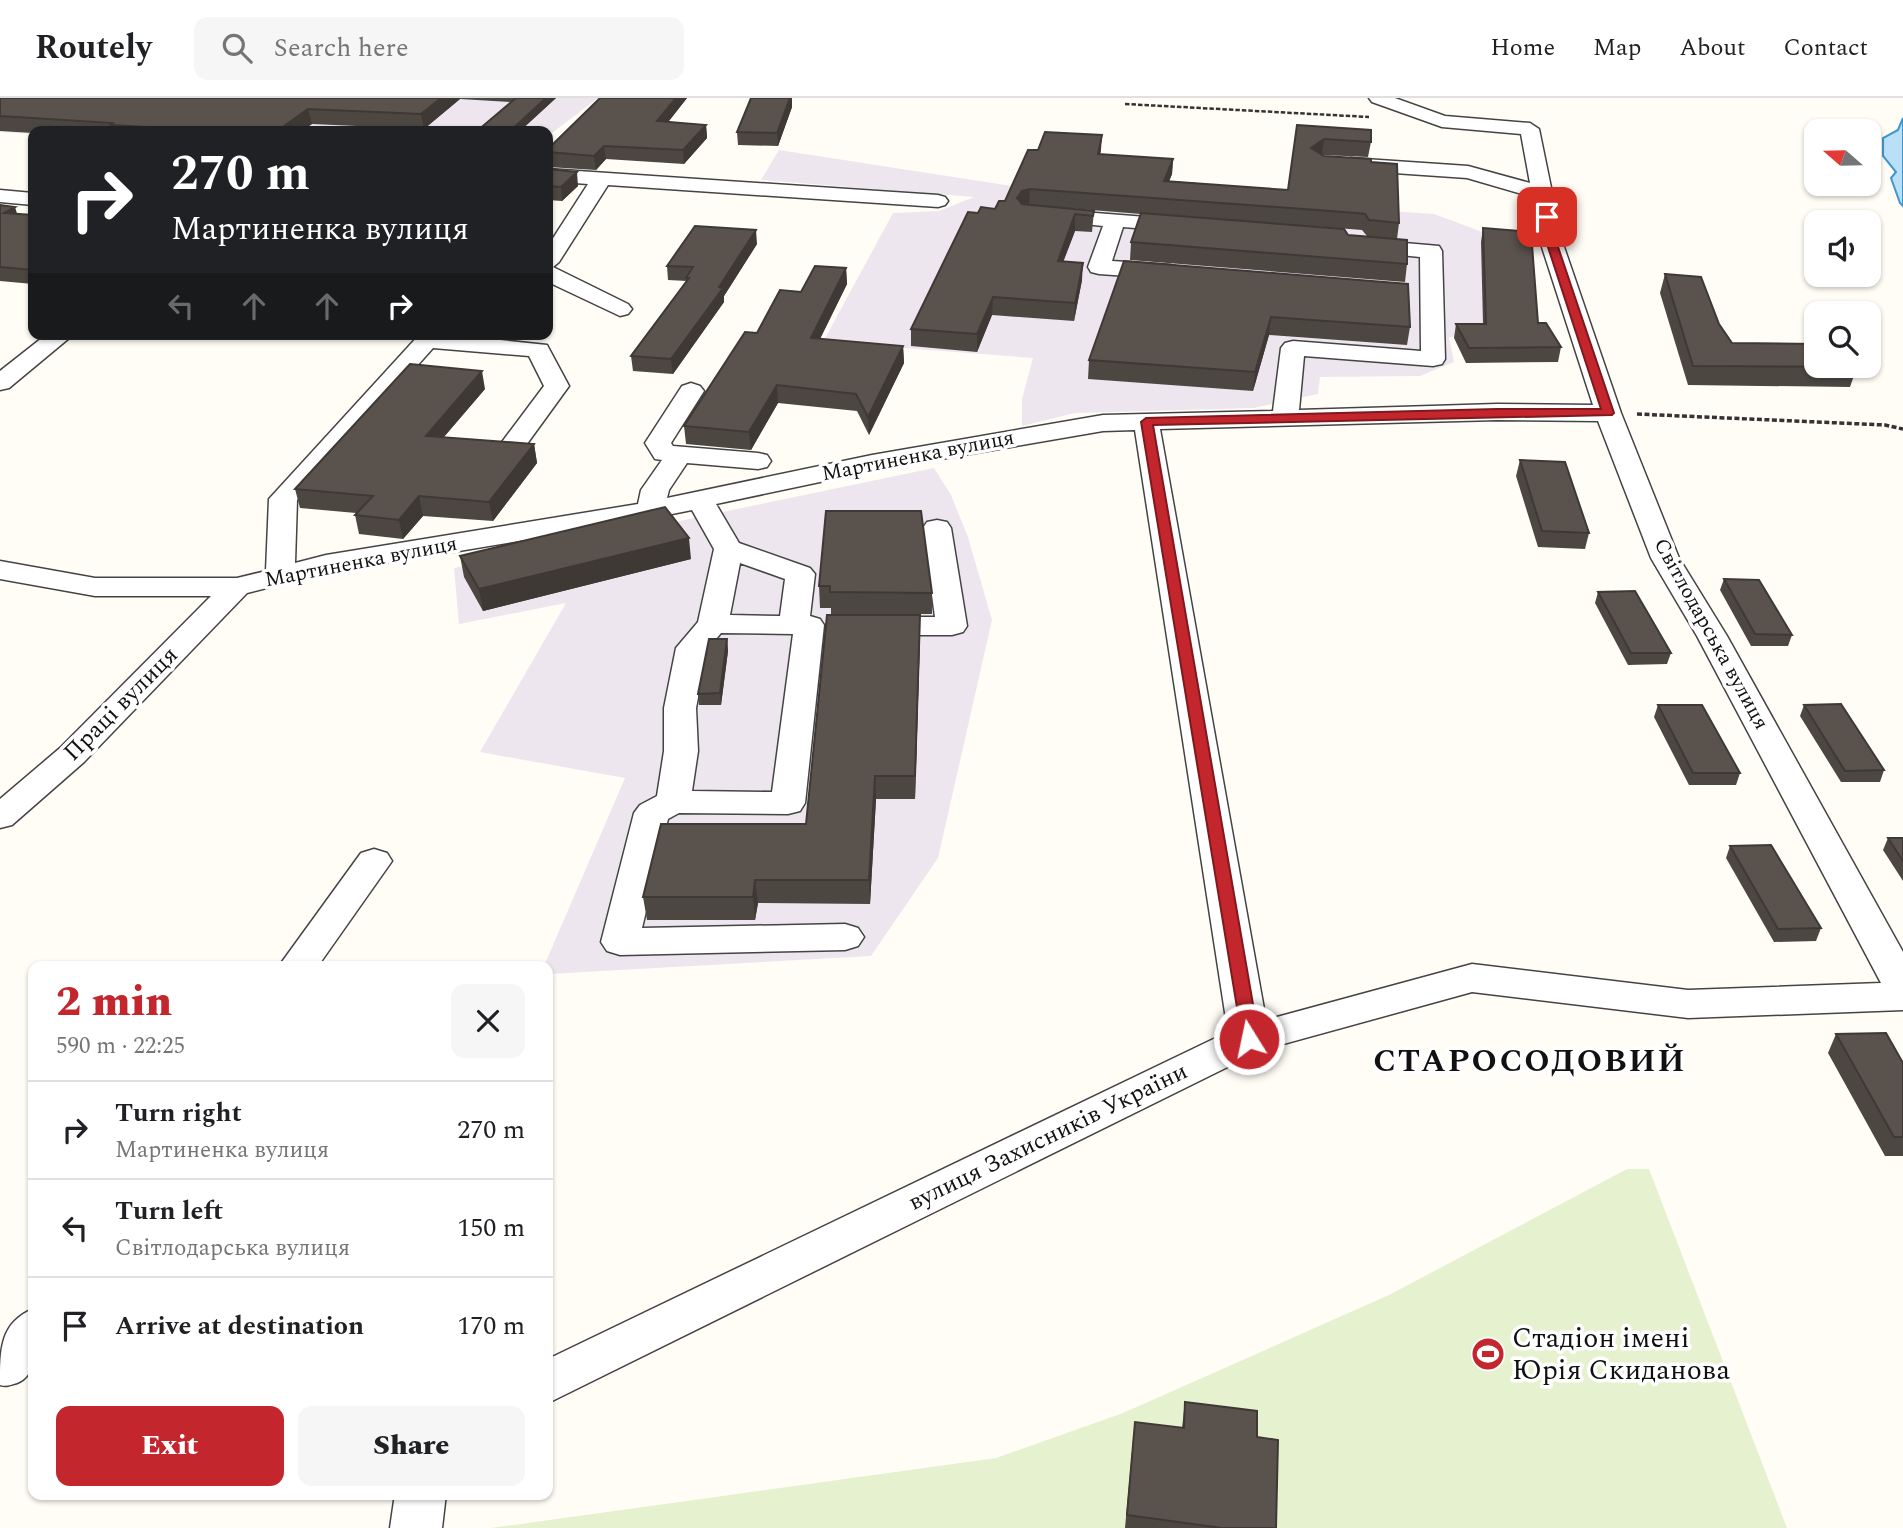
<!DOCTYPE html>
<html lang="en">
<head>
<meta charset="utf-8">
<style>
  :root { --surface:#fff; --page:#f6f6f6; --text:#202124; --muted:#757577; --line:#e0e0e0; --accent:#c4262e }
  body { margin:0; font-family:Spectral,serif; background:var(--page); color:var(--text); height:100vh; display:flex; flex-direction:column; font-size:26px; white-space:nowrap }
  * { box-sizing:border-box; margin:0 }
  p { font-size:23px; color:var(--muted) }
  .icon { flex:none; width:38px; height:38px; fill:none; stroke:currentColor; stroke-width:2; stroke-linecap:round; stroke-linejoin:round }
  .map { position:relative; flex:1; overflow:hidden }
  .details { position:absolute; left:28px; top:863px; width:525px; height:539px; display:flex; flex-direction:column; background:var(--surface); border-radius:14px; box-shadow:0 2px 5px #0004 }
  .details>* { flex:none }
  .top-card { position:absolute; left:28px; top:28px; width:525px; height:214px; border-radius:14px; box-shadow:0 2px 5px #0004; background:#202124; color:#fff; overflow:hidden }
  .needle { width:46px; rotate:290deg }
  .buttons { position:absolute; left:1804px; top:21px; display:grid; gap:14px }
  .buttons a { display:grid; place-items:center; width:77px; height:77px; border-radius:14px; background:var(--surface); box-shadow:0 2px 5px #0004; font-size:35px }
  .pin { position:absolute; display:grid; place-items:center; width:60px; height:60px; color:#fff; margin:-30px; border-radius:14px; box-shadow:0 4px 10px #0006 }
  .me { position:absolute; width:77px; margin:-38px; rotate:350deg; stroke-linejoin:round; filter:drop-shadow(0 0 5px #0008) }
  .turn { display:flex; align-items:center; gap:24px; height:147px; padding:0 28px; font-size:32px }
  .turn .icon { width:91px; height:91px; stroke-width:2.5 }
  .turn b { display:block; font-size:49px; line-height:60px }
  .lanes { display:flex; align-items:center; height:66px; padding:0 28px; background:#0003; justify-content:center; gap:35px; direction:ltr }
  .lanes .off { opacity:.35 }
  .round { display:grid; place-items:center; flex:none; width:74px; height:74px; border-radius:14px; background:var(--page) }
  .headline { display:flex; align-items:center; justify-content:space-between; height:119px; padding:0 28px }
  h1 { font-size:42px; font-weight:800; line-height:52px; color:var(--accent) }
  .cta { display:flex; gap:14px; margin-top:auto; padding:14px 28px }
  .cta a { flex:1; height:80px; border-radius:14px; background:var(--accent); color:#fff; font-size:28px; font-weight:800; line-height:80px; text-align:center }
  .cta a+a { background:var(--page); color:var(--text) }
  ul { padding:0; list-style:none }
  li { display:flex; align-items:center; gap:21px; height:98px; padding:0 28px; border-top:2px solid var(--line) }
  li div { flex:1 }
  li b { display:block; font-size:26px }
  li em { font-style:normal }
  header { display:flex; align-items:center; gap:42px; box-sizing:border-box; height:98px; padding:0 35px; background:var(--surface); border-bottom:2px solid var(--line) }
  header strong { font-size:33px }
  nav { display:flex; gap:38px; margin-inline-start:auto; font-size:24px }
  .search { width:490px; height:63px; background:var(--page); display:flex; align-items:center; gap:18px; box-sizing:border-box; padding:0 24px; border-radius:14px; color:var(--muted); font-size:26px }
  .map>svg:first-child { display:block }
</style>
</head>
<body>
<header>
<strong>Routely</strong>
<div class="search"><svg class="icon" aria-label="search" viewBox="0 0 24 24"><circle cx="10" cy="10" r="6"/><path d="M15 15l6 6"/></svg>Search here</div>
<nav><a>Home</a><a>Map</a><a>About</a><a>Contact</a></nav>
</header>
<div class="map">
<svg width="1903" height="1430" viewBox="0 0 1903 1430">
  <rect width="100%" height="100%" fill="#fffdf5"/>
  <path fill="#eee6ef" d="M0,0H598L548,38V33H33V36L0,34Z
    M779,52L1012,88L1434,116L1496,139L1538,238L1449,239L1454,264L1420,278L1320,279L1318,296L1254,310L1075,315L1022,328V301L1033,260L823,244L893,115L939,113L974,99L761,82Z
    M934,370L951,397L968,439L992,522L938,760L871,858L548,876V868H544L625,680L480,654L566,505L459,526L454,470Z"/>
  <path fill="#e6f2cf" d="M1627,1071H1649L1787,1430H491L996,1360L1123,1315L1389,1197Z"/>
  <path fill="#b9e0f7" stroke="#3f96cf" stroke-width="2" d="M1903,20V108L1900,105L1891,80L1896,74L1883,58V40L1898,32Z"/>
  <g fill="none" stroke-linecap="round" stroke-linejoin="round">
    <defs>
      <path id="minor" d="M1369,0H1395L1445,18L1530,25L1539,31L1562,143L1621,315L1679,460L1727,538L1903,854V912L1688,920L1472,894L1262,952L548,1305V1261L1228,934L1135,332L1103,333L872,373L716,406L739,445L810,470L815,476L810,518L820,521L824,527L805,705L800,713L788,716L679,715L668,721L642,830L845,826L858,830L864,839L858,848L845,852L620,857L607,853L601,844L634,715L640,707L657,698L664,653V610L676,550L698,524L714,451L692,412L632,424L327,475L247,495L84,664L12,727L0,730V701L60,650L211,498H95L0,481V463L95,480H237L266,473L269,401L419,237L443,236L547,247L569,288L524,350L515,352L506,350L502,344L544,288L529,258L433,250L297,402L295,465L326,457L638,406L641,392L662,362L655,361L645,345L682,288L691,285L700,288L704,293L671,345L673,348L758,355L767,357L771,363L767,369L758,371L687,365L669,392L667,400L872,357L1103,317L1273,313L1281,250L1285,245L1293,243L1421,253L1420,159L1350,152L1347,147L1350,142L1358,141L1439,148L1442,153L1445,261L1442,266L1433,268L1304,258L1299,312L1497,306L1593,307L1540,143L1532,99L1467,80L1350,72L1340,66L1350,60L1468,68L1530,85L1521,36L1442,29L1372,4ZM1497,322L1598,323L1651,460L1697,538L1881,885L1688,892L1472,866L1266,922L1160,331ZM740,465L785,481L780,518L730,517ZM721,535L793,536L772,694L692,693L698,653L696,610L707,552Z
        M548,71L938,97L945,99L948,103L945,107L938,109L608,87L559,164L553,169L628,206L632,211L628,216L620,218L548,184V148L588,86L548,83Z
        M0,92L33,95V107L0,104Z
        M1045,111L1184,122L1191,124L1195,128L1191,132L1184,134L1123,129L1112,163L1170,167L1178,169L1181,174L1178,179L1170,181L1099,176L1091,174L1088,169L1103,128L1038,121L1035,117L1038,113Z
        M47,236H74L9,290L0,292V273Z
        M937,422L947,424L951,430L967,528L963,534L952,537H872L861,534L857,528L861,522L872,519H935L923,430L927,424Z
        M374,751L387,755L392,763L318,868H279L361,755Z
        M33,1211C34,1232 42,1276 17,1285C10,1287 7,1289 0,1287C0,1251 0,1225 33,1211Z
        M395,1396H446L442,1430H390Z"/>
    </defs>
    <use href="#minor" stroke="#444" stroke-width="3"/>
    <path stroke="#333" stroke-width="2.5" stroke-dasharray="4.5 2" stroke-linecap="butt" d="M1125,6L1369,19"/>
    <path stroke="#333" stroke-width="3.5" stroke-dasharray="5 2.5" stroke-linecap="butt" d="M1637,316L1885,327L1903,331"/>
    <use href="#minor" fill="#fff" fill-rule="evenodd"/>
  </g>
  <path fill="#4d4742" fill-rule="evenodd" d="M0,0H556L520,33H477L511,4L460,1L424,31L312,26L301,33H33V35L0,33Z
    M600,0H687L668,24L706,27L707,40L684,66L606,61L596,72L548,69V51Z
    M751,0H792V9L778,48L738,47L737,34Z
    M1297,27L1371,44L1368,59L1322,57L1324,58L1371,64L1399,125L1397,141L1407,166L1405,184L1130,162L1131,144L1141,116L1042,108L1094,113L1092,134L1075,133L1063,164L1082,182L1074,223L992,217L977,254L911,248V231L978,115L995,111L1005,103L1101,52L1100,56L1173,61L1172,76L1169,83L1288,92ZM1312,128L1362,132L1367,138L1348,137Z
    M548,71L578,88L562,103L548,102Z
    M0,107L17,116L33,117V186L0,183Z
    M1483,130L1538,225L1561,249L1558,264L1466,265L1454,240L1456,226H1483L1481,144Z
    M757,146L724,198V204L673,276L633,273L631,258L687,183L668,182L667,168Z
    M1124,163L1410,229L1407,247L1269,237L1253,293L1088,281L1089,262Z
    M846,170L847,186L820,241L903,248L904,265L869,337L857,313L778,305L751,352L686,346L684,328L757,235L801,194Z
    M1665,176L1719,226L1732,245L1857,269L1850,289L1688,287L1660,195Z
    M485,291L444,339L534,346L537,365L493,423L423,418L403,441L359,436L355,417L356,415L300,410L295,391Z
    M1520,362L1589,435L1585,451L1538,449L1516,378Z
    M826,413L932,495V516H831V510H820L819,488Z
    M460,458L691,461L483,513L464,479Z
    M1724,481L1792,537L1788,548H1751L1720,492Z
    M1598,494L1671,555L1667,566L1628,567L1595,505Z
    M920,539L915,701H876L870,806L758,805L755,822H647L643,799L806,726Z
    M727,541L728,553L721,607H699L698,596Z
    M1658,607L1740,675L1736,687H1689L1654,619Z
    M1804,607L1884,672L1880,684H1841L1800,618Z
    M1888,740H1903V783L1883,752Z
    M1730,748L1821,830L1816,843L1774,844L1726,760Z
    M1836,936L1903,965V1058H1885L1828,955Z
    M1185,1304L1257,1339L1276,1430H1125L1133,1342L1182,1330Z"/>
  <path fill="#3f3936" d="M441,0H459L460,1L424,31L421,16Z
    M546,0H556L520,33H510Z
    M676,0H687L658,37L657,23Z
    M790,0H792V9L778,48L777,35Z
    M308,11L312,26L301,33H277Z
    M706,27L707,40L684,66L683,52Z
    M1102,37L1101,52L1097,72L1098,56Z
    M1324,41L1322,56L1310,66L1311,50Z
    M604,48L606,61L596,72L594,58Z
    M1173,61L1172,76L1163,99L1164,83Z
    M577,74L578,88L562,103L561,89Z
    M1030,91L1029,107L1021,109L1017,100L1022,93Z
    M15,109L19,122L4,115Z
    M1075,116V133L1057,180L1058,163Z
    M756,132L757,146L724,198V204L673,276L671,261Z
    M1083,165L1082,182L1074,223L1075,205Z
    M846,170L847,186L812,257L811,240Z
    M993,199L992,217L977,254V236Z
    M1271,219L1269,237L1253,293L1255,274Z
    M903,248L904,265L869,337L868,319Z
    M482,273L485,291L429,356L426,338Z
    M777,287L778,305L751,352L749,334Z
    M534,346L537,365L493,423L489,404Z
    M419,398L423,418L403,441L399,422Z
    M689,440L691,461L483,513L479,491Z
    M920,517V539L915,701V678Z
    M727,541L728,553L721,607L720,595Z
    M875,678L876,701L870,806L869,782Z
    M755,782L758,805L755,822L753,799Z"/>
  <path fill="#5a524d" stroke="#3f3936" stroke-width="2" d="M0,0H441L421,16L308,11L277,33H216L111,27L113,25L0,18Z
    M516,0H546L510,33H477Z
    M600,0H676L657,23L706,27L683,52L604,48L594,58L548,54V51Z
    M751,0H790L777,35L737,34Z
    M1297,27L1371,32V44L1324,41L1311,50L1324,58L1371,61V64L1397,66L1399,125L1369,122L1365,116L1357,115L1030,91L1022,93L1017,100L1022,106L1094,113L1093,118L1075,116L1058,163L1083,165L1075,205L993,199L977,236L911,231L968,114L978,115L981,109L995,111L999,103H1005L1028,52H1038L1045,34L1102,37L1098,56L1173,61L1164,83L1288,92Z
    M548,71L577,74L561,89L548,88Z
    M0,107L15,109L4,115L33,117V172L0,169Z
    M1141,115L1344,131L1348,137L1407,142V166L1131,144Z
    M695,128L756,132L719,189L723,190L671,261L631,258L689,180H686L693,169L667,168Z
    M1483,130L1531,134L1538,225H1546L1561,249L1469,250L1456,226H1486Z
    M1124,163L1408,186L1410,229L1271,219L1255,274L1089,262Z
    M815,168L846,170L811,240L903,248L868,319L856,296L777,287L749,334L684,328L745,234L757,235L780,192L801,194Z
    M1665,176L1701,179L1719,226L1732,245L1816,246V268H1856L1857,269L1693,268Z
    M410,266L482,273L426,338L534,346L489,404L419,398L399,422L355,417L373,398L295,391Z
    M1520,362L1565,364L1589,435L1542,433Z
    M665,409L689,440L479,491L460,458Z
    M826,413H921L932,495L830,494V488H819Z
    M1724,481L1759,482L1792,537L1755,536Z
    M1635,493L1671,555H1631L1598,494Z
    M827,517H920L915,678H875L869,782H755L753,799H643L661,726H806Z
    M709,541H727L720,595L698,596Z
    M1841,606L1884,672L1845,673L1804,607Z
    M1658,607H1702L1740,675H1693Z
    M1888,740H1903V763Z
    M1771,747L1821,830L1778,831L1730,748Z
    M1886,935L1903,965V1039H1894L1836,936Z
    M1185,1304L1257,1313V1339L1278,1342L1276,1430H1222L1127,1417L1135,1324L1184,1330Z"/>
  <path fill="#c4262e" stroke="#7f191e" stroke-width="2" d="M1547,116L1552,119L1556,143L1614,315L1612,317L1153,327L1259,941L1256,946H1243L1141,324L1146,320L1497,311H1601L1546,143L1542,119Z"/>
  <defs>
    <symbol id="stadium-disc" viewBox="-11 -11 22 22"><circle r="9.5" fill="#c4262e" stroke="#fff"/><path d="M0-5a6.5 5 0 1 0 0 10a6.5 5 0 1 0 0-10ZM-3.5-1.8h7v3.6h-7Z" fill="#fff"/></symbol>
  </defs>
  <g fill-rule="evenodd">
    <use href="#stadium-disc" x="1469" y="1237" width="38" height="38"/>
  </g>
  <g text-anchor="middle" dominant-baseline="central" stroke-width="7" stroke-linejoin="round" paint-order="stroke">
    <g font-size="21" fill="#111" stroke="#fff">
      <text transform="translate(918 358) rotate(-11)">Мартиненка вулиця</text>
      <text transform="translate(361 464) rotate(-11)">Мартиненка вулиця</text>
      <text transform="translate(1711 536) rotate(61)">Світлодарська вулиця</text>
    </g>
    <g font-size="24" fill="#111" stroke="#fff">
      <text transform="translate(121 606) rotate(-45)">Праці вулиця</text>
      <text transform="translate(1048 1039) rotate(-26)">вулиця Захисників України</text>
    </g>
    <g font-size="28" fill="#111" stroke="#fff" text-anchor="start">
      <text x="1512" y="1240">Стадiон імені<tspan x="1512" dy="32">Юрія Скиданова</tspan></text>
    </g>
    <g font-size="32" font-weight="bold" letter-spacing="2" fill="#111" stroke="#fff">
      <text x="1530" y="963">СТАРОСОДОВИЙ</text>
    </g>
  </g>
</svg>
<div class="buttons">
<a><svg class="needle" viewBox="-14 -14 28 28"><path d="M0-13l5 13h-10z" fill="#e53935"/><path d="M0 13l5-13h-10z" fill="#757577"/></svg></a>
<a><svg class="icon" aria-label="sound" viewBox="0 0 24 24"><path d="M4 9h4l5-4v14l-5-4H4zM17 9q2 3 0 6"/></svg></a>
<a><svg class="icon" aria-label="search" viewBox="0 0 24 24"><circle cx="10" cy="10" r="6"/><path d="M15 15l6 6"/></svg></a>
</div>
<div class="pin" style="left:1547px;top:119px;background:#d93025"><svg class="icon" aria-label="arrive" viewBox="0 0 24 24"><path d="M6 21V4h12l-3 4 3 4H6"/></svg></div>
<svg class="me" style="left:1249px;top:941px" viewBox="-20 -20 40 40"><circle r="17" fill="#c4262e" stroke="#fff" stroke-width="3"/><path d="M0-11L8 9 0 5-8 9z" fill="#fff"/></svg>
<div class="top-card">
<div class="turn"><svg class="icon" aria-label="right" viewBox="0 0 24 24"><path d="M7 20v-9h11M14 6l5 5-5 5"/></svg><div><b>270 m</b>Мартиненка вулиця</div></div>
<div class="lanes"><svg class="icon off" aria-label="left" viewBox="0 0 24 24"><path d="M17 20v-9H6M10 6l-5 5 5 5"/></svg><svg class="icon off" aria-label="ahead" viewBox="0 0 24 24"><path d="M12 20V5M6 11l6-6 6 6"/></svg><svg class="icon off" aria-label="ahead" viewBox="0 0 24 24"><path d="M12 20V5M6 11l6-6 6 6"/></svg><svg class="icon" aria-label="right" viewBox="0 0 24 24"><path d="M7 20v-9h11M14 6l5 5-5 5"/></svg></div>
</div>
<section class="details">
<div class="headline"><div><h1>2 min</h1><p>590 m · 22:25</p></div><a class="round"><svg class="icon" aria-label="close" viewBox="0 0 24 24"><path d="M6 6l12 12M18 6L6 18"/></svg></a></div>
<ul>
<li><svg class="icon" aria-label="right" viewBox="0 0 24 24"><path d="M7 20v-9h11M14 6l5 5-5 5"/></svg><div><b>Turn right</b><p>Мартиненка вулиця</p></div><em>270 m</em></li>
<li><svg class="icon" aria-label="left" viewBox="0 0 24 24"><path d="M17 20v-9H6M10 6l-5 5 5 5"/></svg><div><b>Turn left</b><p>Світлодарська вулиця</p></div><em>150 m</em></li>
<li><svg class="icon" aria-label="arrive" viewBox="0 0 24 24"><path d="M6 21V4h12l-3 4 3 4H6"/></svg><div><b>Arrive at destination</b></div><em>170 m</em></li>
</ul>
<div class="cta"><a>Exit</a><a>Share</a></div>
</section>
</div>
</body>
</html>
